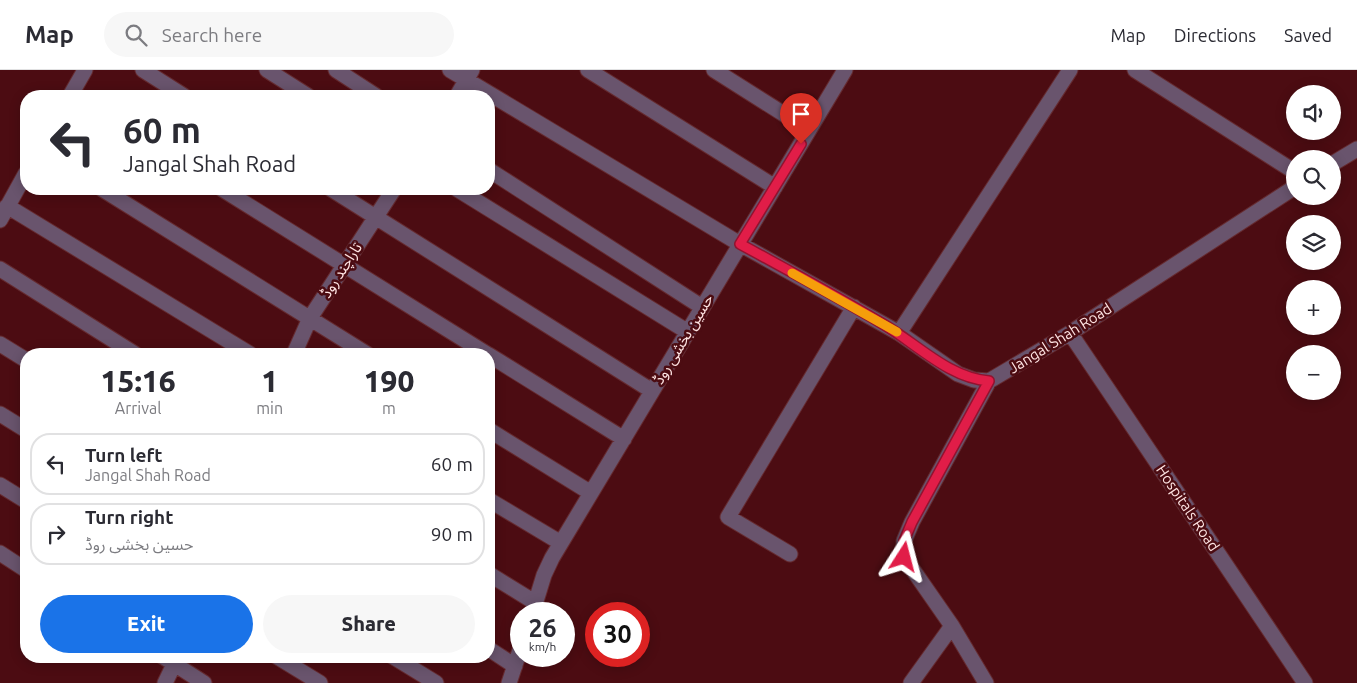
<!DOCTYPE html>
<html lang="en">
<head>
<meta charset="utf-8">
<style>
  :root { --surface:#fff; --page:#f7f7f7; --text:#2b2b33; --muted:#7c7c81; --line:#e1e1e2; --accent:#1a73e8 }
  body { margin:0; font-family:Ubuntu,"Noto Sans Arabic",sans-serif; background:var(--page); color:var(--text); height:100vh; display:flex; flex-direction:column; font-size:19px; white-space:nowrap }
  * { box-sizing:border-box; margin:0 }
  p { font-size:16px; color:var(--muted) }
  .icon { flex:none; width:28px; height:28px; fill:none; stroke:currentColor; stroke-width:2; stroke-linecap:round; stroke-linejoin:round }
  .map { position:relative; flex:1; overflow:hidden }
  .side { position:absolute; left:20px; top:278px; width:475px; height:315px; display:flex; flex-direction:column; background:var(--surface); border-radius:20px; box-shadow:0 2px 12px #0003 }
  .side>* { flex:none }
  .guide { position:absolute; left:20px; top:20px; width:475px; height:105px; border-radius:20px; box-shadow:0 2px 12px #0003; background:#fff; color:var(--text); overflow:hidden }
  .controls { position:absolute; left:1286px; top:15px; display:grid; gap:10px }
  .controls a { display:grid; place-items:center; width:55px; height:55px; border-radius:50%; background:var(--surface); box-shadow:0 2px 12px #0003; font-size:25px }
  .speed { position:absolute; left:510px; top:532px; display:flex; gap:10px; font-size:25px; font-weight:700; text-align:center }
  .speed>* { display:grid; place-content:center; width:65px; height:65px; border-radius:50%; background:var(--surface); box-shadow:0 2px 12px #0003; line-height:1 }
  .speed small { font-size:12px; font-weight:400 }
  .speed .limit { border:8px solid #d22; background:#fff; color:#111 }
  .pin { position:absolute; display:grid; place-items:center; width:42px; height:42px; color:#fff; margin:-51px -21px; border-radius:50% 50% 50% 0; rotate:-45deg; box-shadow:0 0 5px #0007 }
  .pin .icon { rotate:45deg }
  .me { position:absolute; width:55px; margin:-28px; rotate:9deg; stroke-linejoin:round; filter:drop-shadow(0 0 4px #0008) }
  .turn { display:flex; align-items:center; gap:18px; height:105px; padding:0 20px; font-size:22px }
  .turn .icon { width:65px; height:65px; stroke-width:2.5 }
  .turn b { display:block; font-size:35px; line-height:42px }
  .eta { display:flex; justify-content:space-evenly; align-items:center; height:85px; text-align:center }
  .eta b { font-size:30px; font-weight:800; line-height:35px }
  .button { display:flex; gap:10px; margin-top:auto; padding:10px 20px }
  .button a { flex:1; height:58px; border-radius:30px; background:var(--accent); color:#fff; font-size:20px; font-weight:800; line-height:58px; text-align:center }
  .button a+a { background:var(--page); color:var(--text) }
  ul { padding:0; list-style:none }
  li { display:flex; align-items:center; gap:15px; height:62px; margin:0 10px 8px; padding:0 10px; border:2px solid var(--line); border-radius:20px }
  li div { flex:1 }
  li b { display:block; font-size:19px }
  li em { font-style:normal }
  header { display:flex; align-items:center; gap:30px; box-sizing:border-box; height:70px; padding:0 25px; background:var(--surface); border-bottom:1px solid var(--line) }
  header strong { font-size:24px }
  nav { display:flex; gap:28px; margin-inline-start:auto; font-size:18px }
  .search { width:350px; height:45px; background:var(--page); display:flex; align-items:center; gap:12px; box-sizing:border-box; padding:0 18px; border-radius:28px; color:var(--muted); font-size:19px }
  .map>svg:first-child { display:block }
</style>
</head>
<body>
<header>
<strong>Map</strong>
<div class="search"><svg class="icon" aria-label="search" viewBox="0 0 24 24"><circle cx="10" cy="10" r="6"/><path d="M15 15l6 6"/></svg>Search here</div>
<nav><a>Map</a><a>Directions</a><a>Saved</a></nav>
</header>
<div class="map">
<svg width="1357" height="613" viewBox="0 0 1357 613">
  <rect width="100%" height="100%" fill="#4c0c12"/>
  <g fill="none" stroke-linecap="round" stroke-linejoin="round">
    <defs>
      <path id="minor" d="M143,0L184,26
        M267,0L308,26
        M336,0L376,26
        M450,0L740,174L899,263L958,304L974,310L989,311L1070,263L1295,117
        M588,0L775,117
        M714,0L809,60
        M1135,0L1295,102
        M70,26L85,0
        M457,26L472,0
        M1332,94L1357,79
        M489,100L702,237
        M102,119L367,284
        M222,119L487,284
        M331,119L652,321
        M457,119L688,262
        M7,136L250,284
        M0,150L26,103
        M0,199L135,284
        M899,263L1070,0
        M1070,263L1305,613
        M0,274L26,290
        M294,284L310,248L394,119
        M489,285L624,369
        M0,344L26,360
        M489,360L591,423
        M0,415L26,431
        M489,430L561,473
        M0,483L26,500
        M790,484L728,447L854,237
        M489,504L536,533
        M532,544L544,505L552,488L845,0
        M489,579L515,596
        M162,586L204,613
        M276,586L320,613
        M392,586L436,613
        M165,613L178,586
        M509,613L521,577
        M911,613L952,556
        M986,613L952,556L904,487V471L912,452L989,311"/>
    </defs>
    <use href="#minor" stroke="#652a2f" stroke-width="17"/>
    <use href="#minor" stroke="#69546d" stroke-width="15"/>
  </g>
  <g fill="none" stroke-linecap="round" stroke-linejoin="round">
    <defs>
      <path id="route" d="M801,74L740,174C788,200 836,226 883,254C917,274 949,308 989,311L912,452L904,471V487"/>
    </defs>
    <use href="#route" stroke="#92132f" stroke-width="12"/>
    <use href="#route" stroke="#e11d48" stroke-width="9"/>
    <path stroke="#f59e0b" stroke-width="9" d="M792,203L897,262"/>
  </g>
  <g text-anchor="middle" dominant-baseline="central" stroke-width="5" stroke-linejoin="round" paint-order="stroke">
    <g font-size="15" fill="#ffe5e4" stroke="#4c0c12">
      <text transform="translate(341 200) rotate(-57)">تاراچند روڈ</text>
      <text transform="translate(1060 268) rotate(-32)">Jangal Shah Road</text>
      <text transform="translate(683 269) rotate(-59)">حسین بخشی روڈ</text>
      <text transform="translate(1188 438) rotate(56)">Hospitals Road</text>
    </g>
  </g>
</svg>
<div class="controls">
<a><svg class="icon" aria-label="sound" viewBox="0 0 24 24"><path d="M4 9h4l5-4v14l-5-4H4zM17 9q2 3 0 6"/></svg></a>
<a><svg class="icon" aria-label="search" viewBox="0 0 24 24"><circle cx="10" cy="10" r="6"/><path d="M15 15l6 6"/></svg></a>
<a><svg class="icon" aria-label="layers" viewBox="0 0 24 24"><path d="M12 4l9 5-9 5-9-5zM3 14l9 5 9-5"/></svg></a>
<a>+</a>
<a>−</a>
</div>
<div class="speed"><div>26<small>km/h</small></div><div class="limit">30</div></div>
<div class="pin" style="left:801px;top:74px;background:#d93025"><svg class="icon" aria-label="arrive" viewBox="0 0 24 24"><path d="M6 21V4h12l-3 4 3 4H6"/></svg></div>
<svg class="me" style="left:904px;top:487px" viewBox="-20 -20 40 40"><path d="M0-17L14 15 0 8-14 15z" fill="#e11d48" stroke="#fff" stroke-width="4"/></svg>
<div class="guide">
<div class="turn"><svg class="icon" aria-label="left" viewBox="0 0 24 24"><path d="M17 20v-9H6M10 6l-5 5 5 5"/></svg><div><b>60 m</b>Jangal Shah Road</div></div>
</div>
<section class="side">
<div class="eta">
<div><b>15:16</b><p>Arrival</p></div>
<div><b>1</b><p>min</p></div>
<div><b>190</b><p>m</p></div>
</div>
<ul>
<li><svg class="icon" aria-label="left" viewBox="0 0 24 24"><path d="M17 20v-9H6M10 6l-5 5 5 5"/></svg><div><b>Turn left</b><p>Jangal Shah Road</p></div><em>60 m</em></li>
<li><svg class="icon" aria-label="right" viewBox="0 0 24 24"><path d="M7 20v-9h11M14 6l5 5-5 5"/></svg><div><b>Turn right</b><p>حسین بخشی روڈ</p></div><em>90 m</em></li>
</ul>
<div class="button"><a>Exit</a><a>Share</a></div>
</section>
</div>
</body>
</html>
